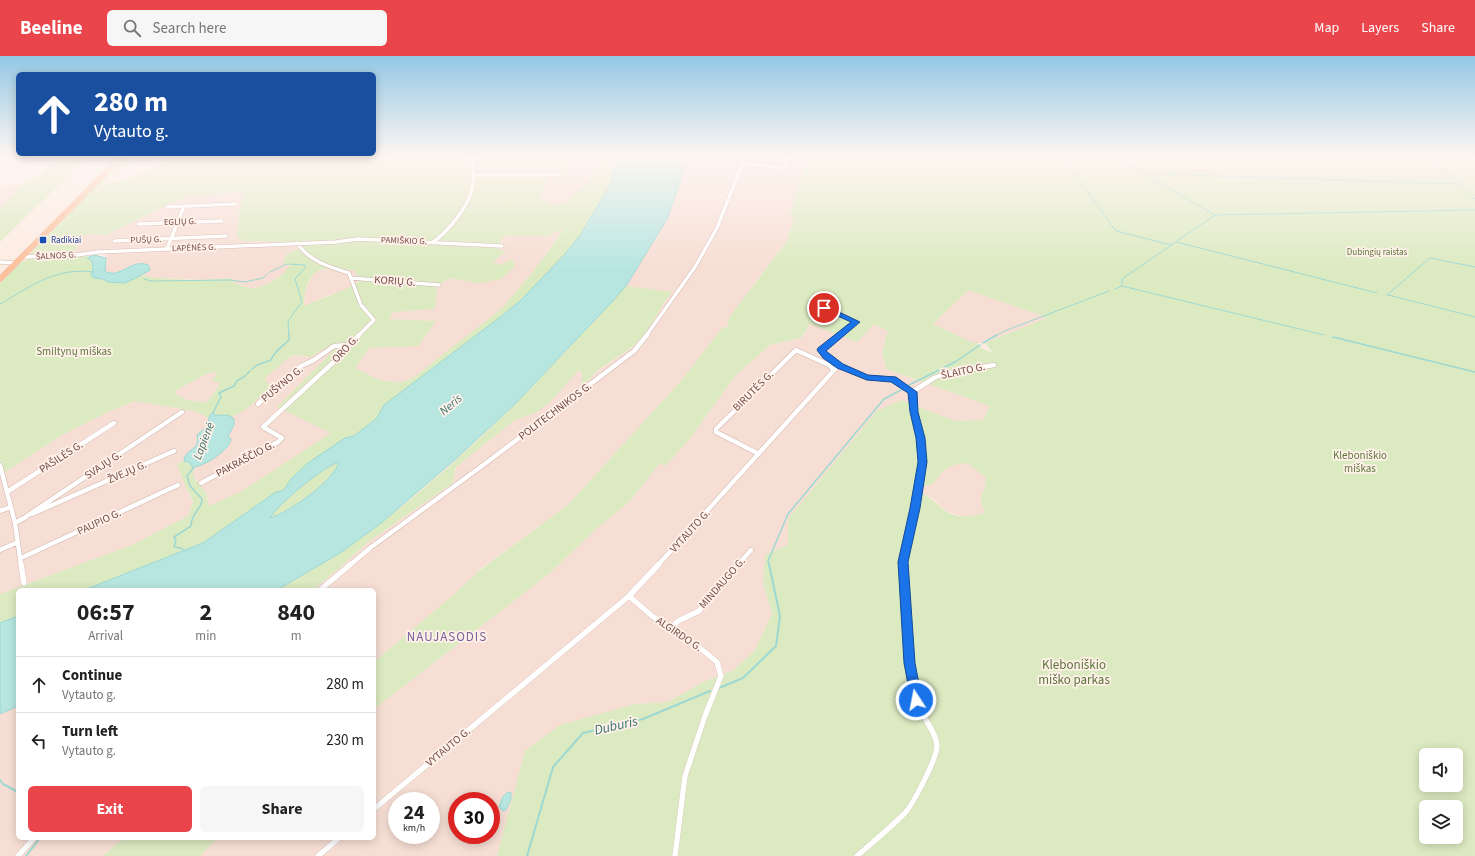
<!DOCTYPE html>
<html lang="en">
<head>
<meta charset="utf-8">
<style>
  :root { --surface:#fff; --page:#f6f6f6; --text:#222; --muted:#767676; --line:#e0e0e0; --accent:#e9454a }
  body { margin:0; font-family:"Source Sans 3",sans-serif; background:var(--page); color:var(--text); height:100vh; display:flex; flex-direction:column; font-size:15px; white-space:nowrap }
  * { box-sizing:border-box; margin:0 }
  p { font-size:13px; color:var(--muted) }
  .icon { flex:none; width:22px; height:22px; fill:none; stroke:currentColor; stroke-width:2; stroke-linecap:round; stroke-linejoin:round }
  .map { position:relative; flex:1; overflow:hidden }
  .drawer { position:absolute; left:16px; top:532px; width:360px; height:252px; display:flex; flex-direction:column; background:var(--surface); border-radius:6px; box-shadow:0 2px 10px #0003 }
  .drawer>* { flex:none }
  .guide { position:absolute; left:16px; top:16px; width:360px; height:84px; border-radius:6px; box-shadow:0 2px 10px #0003; background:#1a4fa0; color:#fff; overflow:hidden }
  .tools { position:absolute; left:1419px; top:692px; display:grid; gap:8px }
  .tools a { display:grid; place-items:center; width:44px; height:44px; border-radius:6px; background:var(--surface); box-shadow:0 2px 10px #0003; font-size:20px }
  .speed { position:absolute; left:388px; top:736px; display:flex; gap:8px; font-size:20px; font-weight:700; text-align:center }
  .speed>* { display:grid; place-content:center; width:52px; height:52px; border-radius:50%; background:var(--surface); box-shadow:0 2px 10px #0003; line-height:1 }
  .speed small { font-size:10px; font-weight:400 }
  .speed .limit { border:6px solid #d22; background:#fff; color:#111 }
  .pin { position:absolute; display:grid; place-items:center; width:34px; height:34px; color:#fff; margin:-17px; border:2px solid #fff; border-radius:50%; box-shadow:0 1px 4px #0007 }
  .me { position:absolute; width:44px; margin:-22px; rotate:349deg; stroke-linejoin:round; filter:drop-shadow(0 0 3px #0008) }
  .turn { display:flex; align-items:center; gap:14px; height:84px; padding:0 12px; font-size:18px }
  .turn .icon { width:52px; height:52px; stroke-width:2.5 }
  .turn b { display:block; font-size:28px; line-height:34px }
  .eta { display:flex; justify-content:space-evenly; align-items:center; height:68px; text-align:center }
  .eta b { font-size:24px; font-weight:700; line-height:28px }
  .primary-button { display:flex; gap:8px; margin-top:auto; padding:8px 12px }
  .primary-button a { flex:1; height:46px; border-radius:6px; background:var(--accent); color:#fff; font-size:16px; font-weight:700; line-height:46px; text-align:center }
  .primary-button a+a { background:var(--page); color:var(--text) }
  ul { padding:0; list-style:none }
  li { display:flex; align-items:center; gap:12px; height:56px; padding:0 12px; border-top:1px solid var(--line) }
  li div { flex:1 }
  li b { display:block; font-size:15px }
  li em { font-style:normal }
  header { display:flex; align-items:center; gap:24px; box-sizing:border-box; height:56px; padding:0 20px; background:var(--accent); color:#fff }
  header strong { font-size:19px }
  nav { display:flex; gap:22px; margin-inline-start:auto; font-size:14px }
  .search { width:280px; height:36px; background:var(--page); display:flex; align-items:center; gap:10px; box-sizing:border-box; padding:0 14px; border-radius:6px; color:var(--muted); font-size:15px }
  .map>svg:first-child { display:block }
</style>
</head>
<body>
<header>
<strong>Beeline</strong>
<div class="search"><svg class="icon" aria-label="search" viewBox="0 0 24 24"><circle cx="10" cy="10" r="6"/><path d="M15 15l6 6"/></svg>Search here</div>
<nav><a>Map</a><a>Layers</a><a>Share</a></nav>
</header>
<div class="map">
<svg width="1475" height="800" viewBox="0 0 1475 800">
  <rect width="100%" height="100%" fill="#fdece2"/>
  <path fill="#f6ded4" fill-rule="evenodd" d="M576,101H600L591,122L567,147L554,149L540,143L550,118L565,117Z
    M689,101H809L791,156L794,161L787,185L754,228L729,268L726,272H723L680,326L568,449L476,516L477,518L453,540L374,606V534H313L344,508L368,486L453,427L456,411L515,364L537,356L578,315L582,316L585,327L587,326L597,315L629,294L642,282L671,237L626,230L667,163Z
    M24,128L4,150L0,154V130Z
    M244,136L239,156L245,185L297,186L301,190L283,207L290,208L287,216L264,230L252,232L234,227L232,222L212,224L157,222L142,219L149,215L133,208L119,216L109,217L105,215L107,203L105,197L91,198L86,200L75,201L73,199L75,186L86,178L106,179L186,140Z
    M564,172L532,217L501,253L414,321L400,327L379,324L355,312L369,292L382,291L435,265L389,263L393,256L435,253L437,230L450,222L479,227L501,209L492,206L505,196L496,192L504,180H546Z
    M340,212L354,214L359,225L346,234L324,241L304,250L305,237L312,220L318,214Z
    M968,234L1040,259L1048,262L985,287H973L933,268Z
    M810,268L838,278L873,268L888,275L882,296L886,313L990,350L983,364L955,365L901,344L788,489L763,527L772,558L755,594L734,614L703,626L668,646L635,648L505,776L497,800H200L217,782H374V653L550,517L596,473L630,445L660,407L688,385L735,320L770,289L798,283L803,280ZM397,745H431V779H397ZM457,745H491V779H457Z
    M321,294L333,295L331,377L242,435L209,450L206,437L193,420L194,411L226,393L231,386L228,380L232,373L234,363L231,360L245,354L265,325L266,321L286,303L296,299L306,301L316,298Z
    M214,316L217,317L216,320L221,327L206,347L187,344L175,338V335L204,319Z
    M136,345L195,355L209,362L206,371L198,379L199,384L197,389L188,397L184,405L177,408L186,432L193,445L188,460L132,489L0,538V419L64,378L110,355Z
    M968,407L986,422L985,432L980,443L986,457L970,461L957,459L944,454L934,443L923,438V431L933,428L939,419L951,409Z
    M18,650V782H125L102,800H0V658Z"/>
  <path fill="#dceac1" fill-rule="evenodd" d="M58,101H88L0,186V154L24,128L41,118Z
    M123,101H147L111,118L101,130L131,122L177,101H576L565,117L550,118L540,142L554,149L567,147L591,122L600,101H618L610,129L581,178L564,199L521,244L503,259L385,349L377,362L354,380L345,382L308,408L291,423L286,431L282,435L276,436L203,487L84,534H18V560L0,567V538L132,489L188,460L193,445L186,432L177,408L184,405L194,411L193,420L206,437L209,450L242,435L331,377L277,351L333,295L321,294L311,301L296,299L291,300L266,321L265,325L271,329L269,332C261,340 243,359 231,360C224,360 216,358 210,358L209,362L195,355L135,345L110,355L64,378L0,419V226L19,207L28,203L86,200L92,205L94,222C104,223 113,228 123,227C130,226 137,220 143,220C148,220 154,222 159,222C183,224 208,225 232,222L234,227C240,229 248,232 253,232C267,231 285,220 290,208L282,207L287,198L299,193L300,190L297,186L245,185L237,181L239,156L244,136L186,140L106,179L86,178L75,186L77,192L73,199H31V197ZM564,173L532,217L501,253L414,321L400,327L379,324L355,312L369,292L418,290L436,265L389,263L393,256L435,253L437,230L450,222L479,227L501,223L515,210L512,203L501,209L493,206L505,196L497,192L504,180H546ZM340,212L354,214L359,225C342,237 323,241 304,250C304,239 307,221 318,215C323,212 334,213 340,212ZM214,316L217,317L212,325L221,327L206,347L187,344L175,338V335L204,319Z
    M809,101H1475V800H497L525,695L560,669L635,648L668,646L703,626L734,614L755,594L772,558L763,527L765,499L788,489V463L877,355L901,344L955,365L983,364L990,350L886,313L882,296L888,275L874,268L857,286L810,268L801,282L770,289L735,320L688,385L665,410L660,407L630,445L596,473L550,517L374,653V606L452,540L476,518V517L568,449L680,326L723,271L726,272L729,269L727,266L734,255L787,185L794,161H790L791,156ZM968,234L1040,259L1047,262L985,287L993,297L983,293L977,287H973L933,268ZM968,407L986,422L985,432L980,443L985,457C972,461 955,463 943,453C935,446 933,443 923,438V431L933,428C945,411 948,409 968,407ZM1426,699H1456V729H1426ZM1426,751H1456V781H1426Z
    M626,230L672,236C660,250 654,267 643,280C631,295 613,303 598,314C593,318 590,324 585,327H582V316L578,315L549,347L537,356L515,364L456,411L453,427L368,486L344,508L313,534H277C381,478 471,395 552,310C577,283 602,257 626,230Z
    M339,406C332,428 290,454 270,462C280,446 321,412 339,406Z
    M125,782H217L200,800H102Z"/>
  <path fill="#b7e6e1" stroke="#9dd8d2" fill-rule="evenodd" d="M618,101H689L667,163L626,230L610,248L516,347L457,402L380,468L340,497L277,534H84L203,487L276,436L282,435L286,431L291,423L308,407L345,382L354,380L377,362L384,349L503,259L521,244L564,199L581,178L610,129ZM339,406C333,426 289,456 270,462C278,448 324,410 339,406Z
    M94,199L106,202L105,215C120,224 131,202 148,209L150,214L140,220L125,227L108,226L103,223L94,222L91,219L93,213L92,205L87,202Z
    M213,356L215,359C223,360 228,357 234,363V369L228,380L231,383C230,394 202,412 192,411L190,407L184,405C185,391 201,396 197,379L206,371L210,359Z
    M18,560V650L0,658V567Z
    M509,736L511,737V743L506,754L503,755L499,751C501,745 503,738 509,736Z"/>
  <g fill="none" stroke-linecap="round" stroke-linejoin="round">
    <path stroke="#9dd8d2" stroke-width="1" d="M1062,101L1116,175L1171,189
      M1115,101L1215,159L1122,223V230
      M1427,101L1452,120L1475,143
      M1148,120L1155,118L1459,128
      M1215,159L1475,154
      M1176,186L1377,237
      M270,216L287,208L305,209V212L295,223L302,246L288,265L289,280
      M144,223L151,225L229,224L245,226L263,222L268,217
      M1115,233L1122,230L1324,279
      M1387,239L1430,202L1475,211
      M1388,239L1475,261
      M0,248C32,230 55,211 94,216
      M995,280L1007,274L1109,235"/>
    <path stroke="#9dd8d2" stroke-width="1.5" d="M1333,281L1475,316
      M983,287L997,279
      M252,313L257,309L271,304C274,295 282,291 289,284V279
      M246,319L250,315
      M907,330L955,306L980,289
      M213,357L221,341L219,337L234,330L237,325L245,320
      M185,495L181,492L174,491L176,484L174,481L191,470C191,456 202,454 202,443L190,430L187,420L194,411
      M769,509L768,505L788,458L884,343L903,333"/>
    <path stroke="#9dd8d2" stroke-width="2" d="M719,632L743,622L776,590L780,560L769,508
      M0,724L3,728L18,736
      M26,800L40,782
      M527,800L553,711L583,677L643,663L710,635"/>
    <defs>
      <path id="street-far2" d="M742,107L782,112L785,110L787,101
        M475,119H559
        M167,151L236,148
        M138,168L222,165
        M114,185L226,180
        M433,186C441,181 447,174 453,167C472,144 476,130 472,101
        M297,187C309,205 329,211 349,217L361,249L374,264L358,280
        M167,193L184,150
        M22,201L69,200L98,196L336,186L358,183L502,190
        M0,206L16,207
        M351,222L439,229
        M824,251L856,266L838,280
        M646,280L695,211L717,172L745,101"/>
      <path id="street-far1" d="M839,279L821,294L833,306L840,310
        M912,336L934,322L944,318L994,309
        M258,348L301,310L314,304L334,290L349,289
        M759,398L716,376V373L796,294L829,309L834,314
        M0,409L15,467L21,509
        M201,427L278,386L282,382L263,371L338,302L359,279
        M7,436L114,367
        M0,455L11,451
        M32,458L174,395
        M24,462L182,356
        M15,467L26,461
        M0,494L18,486
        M21,502L178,429
        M350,509L370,492L486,407L634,295L647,279
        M658,509L836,312L840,310L867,322L893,323L912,336
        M738,509L751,494
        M903,509L923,406L921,381L914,356L912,336"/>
      <path id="street" d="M21,508L24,527
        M320,534L351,508
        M629,540L652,560L694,587L717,606L721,620L705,660L685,720L675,800
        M672,571L678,565L699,555L739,508
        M374,753L629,540L659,508
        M18,800L34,782
        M318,800L339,782
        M857,800C873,786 890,772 905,757C913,748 938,701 937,689C935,672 919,659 916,642C907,598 905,553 903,508"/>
      <path id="primary" d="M0,223L121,101"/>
    </defs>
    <use href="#street-far2" stroke="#d0b3ac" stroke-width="4.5"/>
    <use href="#street-far1" stroke="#d0b3ac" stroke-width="5.5"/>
    <use href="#street" stroke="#d0b3ac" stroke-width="6"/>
    <use href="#primary" stroke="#d8cdcc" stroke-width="6"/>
    <use href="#street-far2" stroke="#fff" stroke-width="3.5"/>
    <use href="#street-far1" stroke="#fff" stroke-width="4.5"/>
    <use href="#street" stroke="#fff" stroke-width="5.5"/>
    <use href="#primary" stroke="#fdbf99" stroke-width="5.5"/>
  </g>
  <linearGradient id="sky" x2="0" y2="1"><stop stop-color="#94c8e5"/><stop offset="0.47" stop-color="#fef6f2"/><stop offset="1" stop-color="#fef6f2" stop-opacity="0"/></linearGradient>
  <rect width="1475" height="213" fill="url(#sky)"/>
  <path fill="#1a73e8" stroke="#114b97" d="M824,249L860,266L826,295L843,308L868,319L896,321L917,336L918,356L925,382L927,406L920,452L908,506L915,607L922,644L921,648L916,649L912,648L911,644L904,607L898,506L910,452L918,406L916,382L910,356L908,337L891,326L867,324L837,312L823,302L817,294L818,292L851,266L822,253V250Z"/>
  <rect fill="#1a4fb4" stroke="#fff1e9" stroke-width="1.5" x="39" y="180" width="8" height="8" rx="2"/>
  <g text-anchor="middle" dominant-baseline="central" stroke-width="3.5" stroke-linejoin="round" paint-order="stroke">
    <g font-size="9" fill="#754d48" stroke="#fff1e9">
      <text transform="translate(180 166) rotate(-2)">EGLIŲ G.</text>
      <text transform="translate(146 184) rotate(-2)">PUŠŲ G.</text>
      <text transform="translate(404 185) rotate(2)">PAMIŠKIO G.</text>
      <text transform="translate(194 192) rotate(-2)">LAPĖNĖS G.</text>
      <text transform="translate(56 200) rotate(-3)">ŠALNOS G.</text>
    </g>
    <g font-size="9" fill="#164399" stroke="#fff1e9" text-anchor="start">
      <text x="51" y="184">Radikiai</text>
    </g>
    <g font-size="9" fill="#5c753d" stroke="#fff1e9">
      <text x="1377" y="196">Dubingių raistas</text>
    </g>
    <g font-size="11" fill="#754d48" stroke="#fff1e9">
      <text transform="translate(395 225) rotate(4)">KORIŲ G.</text>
      <text transform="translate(345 293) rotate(-47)">ORO G.</text>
      <text transform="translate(963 315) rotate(-12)">ŠLAITO G.</text>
      <text transform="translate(282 328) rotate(-40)">PUŠYNO G.</text>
      <text transform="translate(753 335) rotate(-45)">BIRUTĖS G.</text>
      <text transform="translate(555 355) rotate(-37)">POLITECHNIKOS G.</text>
      <text transform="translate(61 401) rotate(-33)">PAŠILĖS G.</text>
      <text transform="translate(245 403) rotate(-28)">PAKRAŠČIO G.</text>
      <text transform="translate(103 409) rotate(-34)">SVAJŲ G.</text>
      <text transform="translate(127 416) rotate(-24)">ŽVEJŲ G.</text>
      <text transform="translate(99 466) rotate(-25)">PAUPIO G.</text>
      <text transform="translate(690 475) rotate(-48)">VYTAUTO G.</text>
      <text transform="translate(722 527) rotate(-49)">MINDAUGO G.</text>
      <text transform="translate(679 578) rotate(34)">ALGIRDO G.</text>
      <text transform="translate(448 691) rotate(-40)">VYTAUTO G.</text>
    </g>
    <g font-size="11" fill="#5c753d" stroke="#fff1e9">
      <text x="74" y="295">Smiltynų miškas</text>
      <text x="1360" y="399">Kleboniškio<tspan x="1360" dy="13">miškas</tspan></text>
    </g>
    <g font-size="12" font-style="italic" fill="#39746f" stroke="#fff1e9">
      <text transform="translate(451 349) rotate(-41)">Neris</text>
      <text transform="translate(204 385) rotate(-69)">Lapienė</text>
    </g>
    <g font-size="13" letter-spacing="1" fill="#796398" stroke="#fff1e9">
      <text x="447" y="581">NAUJASODIS</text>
    </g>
    <g font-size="13" fill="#5c753d" stroke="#fff1e9">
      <text x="1074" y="609">Kleboniškio<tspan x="1074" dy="15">miško parkas</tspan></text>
    </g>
    <g font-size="14" font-style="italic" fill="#39746f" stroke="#fff1e9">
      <text transform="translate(616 670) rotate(-13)">Duburis</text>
    </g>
  </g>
</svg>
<div class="tools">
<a><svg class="icon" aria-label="sound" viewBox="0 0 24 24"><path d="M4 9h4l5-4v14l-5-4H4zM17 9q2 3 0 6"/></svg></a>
<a><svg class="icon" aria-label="layers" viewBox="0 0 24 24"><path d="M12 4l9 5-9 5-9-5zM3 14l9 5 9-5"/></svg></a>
</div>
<div class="speed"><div>24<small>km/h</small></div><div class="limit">30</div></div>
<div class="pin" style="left:824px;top:252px;background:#d93025"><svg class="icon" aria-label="arrive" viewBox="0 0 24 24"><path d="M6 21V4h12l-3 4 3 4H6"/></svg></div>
<svg class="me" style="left:916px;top:644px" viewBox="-20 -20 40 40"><circle r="17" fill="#1a73e8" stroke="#fff" stroke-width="3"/><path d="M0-11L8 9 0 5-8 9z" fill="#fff"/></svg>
<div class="guide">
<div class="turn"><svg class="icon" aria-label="ahead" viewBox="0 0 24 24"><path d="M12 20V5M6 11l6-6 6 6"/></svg><div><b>280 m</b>Vytauto g.</div></div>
</div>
<section class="drawer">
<div class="eta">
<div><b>06:57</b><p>Arrival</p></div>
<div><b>2</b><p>min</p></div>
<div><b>840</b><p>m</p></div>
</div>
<ul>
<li><svg class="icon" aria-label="ahead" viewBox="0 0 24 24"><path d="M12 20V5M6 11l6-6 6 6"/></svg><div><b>Continue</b><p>Vytauto g.</p></div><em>280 m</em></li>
<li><svg class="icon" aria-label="left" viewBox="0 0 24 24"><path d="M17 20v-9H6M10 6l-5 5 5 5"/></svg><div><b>Turn left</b><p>Vytauto g.</p></div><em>230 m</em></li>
</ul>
<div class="primary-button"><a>Exit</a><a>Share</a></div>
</section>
</div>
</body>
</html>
